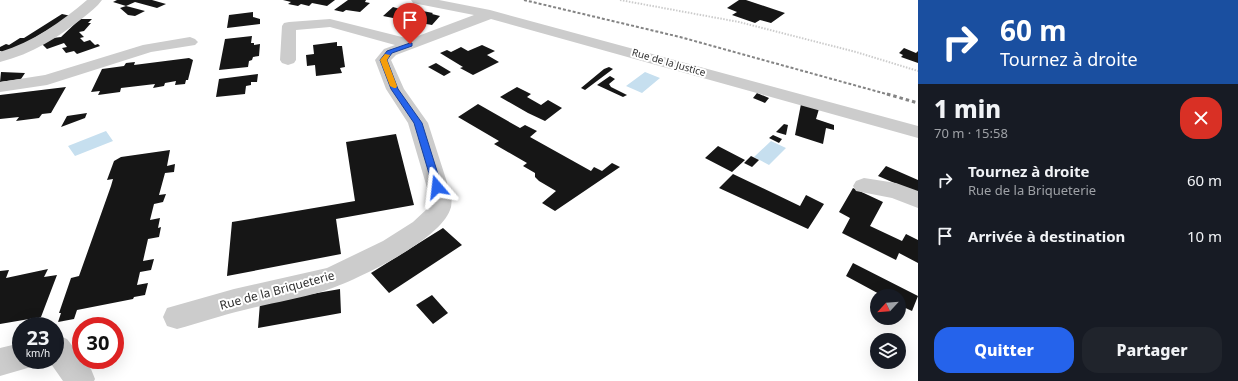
<!DOCTYPE html>
<html lang="fr">
<head>
<meta charset="utf-8">
<style>
  :root { --surface:#171b24; --page:#20242c; --text:#f1f3f6; --muted:#9ea1a6; --accent:#2563eb }
  body { margin:0; font-family:"Noto Sans",sans-serif; background:var(--page); color:var(--text); height:100vh; display:flex; flex-direction:column; font-size:15px; white-space:nowrap }
  * { box-sizing:border-box; margin:0 }
  p { font-size:13px; color:var(--muted) }
  .icon { flex:none; width:22px; height:22px; fill:none; stroke:currentColor; stroke-width:2; stroke-linecap:round; stroke-linejoin:round }
  .map { position:relative; flex:1; overflow:hidden }
  .drawer { display:flex; flex-direction:column; background:var(--surface); width:320px }
  .drawer>* { flex:none }
  .guide { background:#1a4fa0; color:#fff; overflow:hidden }
  .needle { width:26px; rotate:244deg }
  .tools { position:absolute; left:870px; top:289px; display:grid; gap:8px }
  .tools a { display:grid; place-items:center; width:36px; height:36px; border-radius:50%; background:var(--surface); box-shadow:0 4px 16px #0002; font-size:20px }
  .speed { position:absolute; left:12px; top:317px; display:flex; gap:8px; font-size:20px; font-weight:700; text-align:center }
  .speed>* { display:grid; place-content:center; width:52px; height:52px; border-radius:50%; background:var(--surface); box-shadow:0 4px 16px #0002; line-height:1 }
  .speed small { font-size:10px; font-weight:400 }
  .speed .limit { border:6px solid #d22; background:#fff; color:#111 }
  .pin { position:absolute; display:grid; place-items:center; width:34px; height:34px; color:#fff; margin:-41px -17px; border-radius:50% 50% 50% 0; rotate:-45deg; box-shadow:0 0 4px #0007 }
  .pin .icon { rotate:45deg }
  .me { position:absolute; width:44px; margin:-22px; rotate:343deg; stroke-linejoin:round; filter:drop-shadow(0 0 3px #0008) }
  .turn { display:flex; align-items:center; gap:14px; height:84px; padding:0 16px; font-size:18px }
  .turn .icon { width:52px; height:52px; stroke-width:2.5 }
  .turn b { display:block; font-size:28px; line-height:34px }
  .round { display:grid; place-items:center; flex:none; width:42px; height:42px; border-radius:16px; background:var(--page) }
  .overview { display:flex; align-items:center; justify-content:space-between; height:68px; padding:0 16px }
  h1 { font-size:24px; font-weight:800; line-height:30px }
  .action { display:flex; gap:8px; margin-top:auto; padding:8px 16px }
  .action a { flex:1; height:46px; border-radius:16px; background:var(--accent); color:#fff; font-size:16px; font-weight:800; line-height:46px; text-align:center }
  .action a+a { background:var(--page); color:var(--text) }
  ul { padding:0; list-style:none }
  li { display:flex; align-items:center; gap:12px; height:56px; padding:0 16px }
  li div { flex:1 }
  li b { display:block; font-size:15px }
  li em { font-style:normal }
  main { display:flex; flex:1; min-height:0 }
  .map>svg:first-child { display:block }
</style>
</head>
<body>
<main>
<div class="map">
<svg width="918" height="381" viewBox="0 0 918 381">
  <rect width="100%" height="100%" fill="#fff"/>
  <path fill="#c6dfef" d="M645,72L660,78L642,93L626,86Z
    M106,131L113,141L75,156L68,146Z
    M771,141L786,148L769,165L754,157Z"/>
  <path fill="#161616" d="M117,0H152L166,4L157,8L135,2L126,6L113,2Z
    M283,0H335L327,6L312,3L309,6L301,4L298,6L288,4L291,2Z
    M348,0H366L365,2L370,3L360,12L346,10L343,12L334,10Z
    M739,0H746L785,13L771,23L760,20L755,23L732,15L737,12L727,8Z
    M126,6L130,7L145,11L135,16L128,15L120,8Z
    M393,7L400,9L402,7L433,13L432,14L440,16L432,25L415,22L413,25L404,24L395,22L398,19L383,16Z
    M253,12V17L260,19V24L227,28L229,15Z
    M62,14L71,16L31,40L6,53L0,51V47L6,44L9,45L20,38H24Z
    M80,19H92L88,23H91L84,31L79,32L84,37L80,38L84,42L90,40L95,45L98,44L100,46L77,54L74,51L66,53L62,48L67,47L64,43L47,49L42,44L53,38L61,37Z
    M252,36L251,43H254V45L260,44L259,56L253,57L252,60L249,61L248,67L219,70L225,39Z
    M337,42V46H342L345,67L340,68L342,73L316,76L315,65L307,66L306,55L314,54L313,45Z
    M482,45L495,51L487,55L499,62L473,75L460,68L463,67L440,53L447,50L451,52L461,47L468,51Z
    M904,48L916,53L918,51V63L901,57L903,55L899,53Z
    M189,58L193,60L188,80H186L185,84L175,85L176,81L165,83L164,86L153,88L155,84L121,88L120,92L98,95L100,91L91,92L102,69L124,66L126,63L135,62L134,65Z
    M436,63L451,72L444,76L428,67Z
    M609,67L613,69L585,90L581,88L604,69Z
    M1,72L25,73L21,79L0,82Z
    M258,74L257,82H251V85L246,86L245,94L216,97L219,79Z
    M610,76L615,79L609,84L611,87L627,95L623,97L597,85Z
    M66,87L51,113L42,114L39,118L16,121L19,117L0,119V95Z
    M517,87L531,94L527,97L541,105L548,100L562,108L545,121L528,113L500,97Z
    M757,93L769,98L765,103L753,98Z
    M478,104L520,128L525,125L537,131L530,137L591,171L594,167L602,171L612,163L620,167L555,211L542,203L556,191L539,181L535,177V173L523,166L527,163L494,144L499,141L458,117Z
    M801,104L819,109L816,119L834,125V130L826,128L823,144L795,135Z
    M87,113L85,118L61,127L67,116Z
    M784,124L788,125L786,135L776,132Z
    M396,134L414,205L336,219L341,254L227,276L232,222L355,201L346,142Z
    M773,135L782,139L779,143L769,138Z
    M718,146L745,160L732,172L705,158Z
    M170,150L167,166L175,164L174,172L165,173L159,195L166,194L163,202L154,204L150,220L160,218L158,228L161,227L159,237L148,239L143,261L154,259L151,270L140,272L137,285L148,283L145,295L134,297L133,299L77,310L74,319L58,322L61,313H59L71,278L79,276L111,186L113,179L107,180L114,161L121,157Z
    M751,156L759,160L752,167L744,163Z
    M886,166L918,180V193L878,176Z
    M733,174L800,206L806,195L824,204L808,229L719,188Z
    M853,188L883,202L870,226L902,241L906,234L918,240V263L899,253L896,260L842,233L850,218L839,212Z
    M443,228L462,245L389,293L371,273Z
    M853,263L918,296L912,311L899,305V296H883L846,276Z
    M48,269L44,277L57,275L41,317L0,324V271L9,270L6,278Z
    M340,289L341,313L258,328L260,303Z
    M432,295L448,313L433,324L416,305Z"/>
  <g fill="none" stroke-linecap="round" stroke-linejoin="round">
    <path stroke="#ccc" stroke-width="2" stroke-dasharray="1.5 1.5" stroke-linecap="butt" d="M620,0L739,22L856,52L918,71"/>
    <path fill="#ccc" fill-rule="evenodd" d="M87,0H102C97,7 90,12 84,17C59,37 32,54 0,62V52C33,42 61,22 87,0Z
      M411,0H439L490,10L918,126V138L491,19L396,55L391,60L404,89L428,123L452,198C451,202 452,206 450,210C439,241 355,281 324,291C298,299 271,303 244,310C222,315 199,323 177,329L167,326L163,317L167,308L234,289L327,268L383,241L413,222L428,208L430,198L408,123L386,89L375,60L384,49L395,45L330,27L296,30V60L294,63L288,65L282,63L280,60L282,26L284,23L289,22L330,19L410,39L474,15L418,4L413,3Z
      M190,37L195,39L198,42L195,45L151,52L47,85L0,92V82L45,75L143,45Z
      M864,178L896,183L918,191V208L892,198L856,191L853,186L856,181Z
      M57,335L67,339L81,357V360H84L91,369L95,379L94,381H63L49,361L46,360H55V336Z
      M21,343V360H34L31,367L0,376V348Z"/>
    <path stroke="#848484" stroke-width="2" stroke-dasharray="3 2" stroke-linecap="butt" d="M524,0L680,37L890,95"/>
    <path stroke="#848484" stroke-width="3" stroke-dasharray="3.5 3" stroke-linecap="butt" d="M887,94L918,103"/>
  </g>
  <path fill="#2563eb" stroke="#184099" d="M410,43H412V46L392,53L387,60L398,89L422,123L442,187L437,190L433,187L414,123L391,89L380,60L387,51Z"/>
  <path fill="#f59e0b" d="M385,54L390,55L387,60L397,86L396,88H394L390,86L380,60Z"/>
  <g text-anchor="middle" dominant-baseline="central" stroke-width="4" stroke-linejoin="round" paint-order="stroke">
    <g font-size="10" fill="#2f2f2f" stroke="#fff">
      <text transform="translate(669 62) rotate(16)">Rue de la Justice</text>
    </g>
    <g font-size="12" fill="#2f2f2f" stroke="#fff">
      <text transform="translate(277 290) rotate(-15)">Rue de la Briqueterie</text>
    </g>
  </g>
</svg>
<div class="tools">
<a><svg class="needle" viewBox="-14 -14 28 28"><path d="M0-13l5 13h-10z" fill="#e53935"/><path d="M0 13l5-13h-10z" fill="#9ea1a6"/></svg></a>
<a><svg class="icon" aria-label="layers" viewBox="0 0 24 24"><path d="M12 4l9 5-9 5-9-5zM3 14l9 5 9-5"/></svg></a>
</div>
<div class="speed"><div>23<small>km/h</small></div><div class="limit">30</div></div>
<div class="pin" style="left:410px;top:44px;background:#d93025"><svg class="icon" aria-label="arrive" viewBox="0 0 24 24"><path d="M6 21V4h12l-3 4 3 4H6"/></svg></div>
<svg class="me" style="left:437px;top:187px" viewBox="-20 -20 40 40"><path d="M0-17L14 15 0 8-14 15z" fill="#2563eb" stroke="#fff" stroke-width="4"/></svg>
</div>
<section class="drawer">
<div class="guide">
<div class="turn"><svg class="icon" aria-label="right" viewBox="0 0 24 24"><path d="M7 20v-9h11M14 6l5 5-5 5"/></svg><div><b>60 m</b>Tournez à droite</div></div>
</div>
<div class="overview"><div><h1>1 min</h1><p>70 m · 15:58</p></div><a class="round" style="background:#d93025;color:#fff"><svg class="icon" aria-label="close" viewBox="0 0 24 24"><path d="M6 6l12 12M18 6L6 18"/></svg></a></div>
<ul>
<li><svg class="icon" aria-label="right" viewBox="0 0 24 24"><path d="M7 20v-9h11M14 6l5 5-5 5"/></svg><div><b>Tournez à droite</b><p>Rue de la Briqueterie</p></div><em>60 m</em></li>
<li><svg class="icon" aria-label="arrive" viewBox="0 0 24 24"><path d="M6 21V4h12l-3 4 3 4H6"/></svg><div><b>Arrivée à destination</b></div><em>10 m</em></li>
</ul>
<div class="action"><a>Quitter</a><a>Partager</a></div>
</section>
</main>
</body>
</html>
